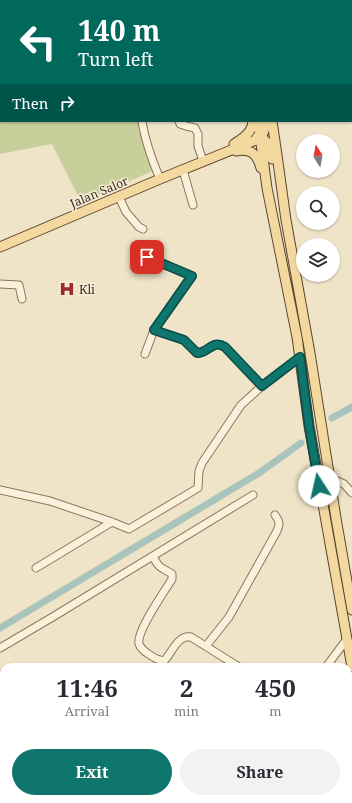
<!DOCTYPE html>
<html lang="en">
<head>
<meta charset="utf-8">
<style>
  :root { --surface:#fff; --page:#f2f2f3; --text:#2b2b33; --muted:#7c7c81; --accent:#0f766e }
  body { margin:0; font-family:"Noto Serif",serif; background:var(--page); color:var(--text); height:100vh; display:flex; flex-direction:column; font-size:15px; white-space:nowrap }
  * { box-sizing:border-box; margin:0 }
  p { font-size:13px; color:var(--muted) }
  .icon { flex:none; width:22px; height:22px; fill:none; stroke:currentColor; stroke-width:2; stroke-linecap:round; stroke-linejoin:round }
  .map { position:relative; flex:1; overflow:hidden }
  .side { position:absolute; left:0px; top:663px; width:352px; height:140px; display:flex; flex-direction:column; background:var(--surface); border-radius:12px 12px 0 0; box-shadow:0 1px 3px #0004 }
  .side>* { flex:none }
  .guide { position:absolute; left:0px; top:0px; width:352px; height:122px; box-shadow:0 1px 3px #0004; background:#00695c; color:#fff; overflow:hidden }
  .needle { width:26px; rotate:349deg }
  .fabs { position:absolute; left:296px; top:134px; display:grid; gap:8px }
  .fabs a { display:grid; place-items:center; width:44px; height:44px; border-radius:50%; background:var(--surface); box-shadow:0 1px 3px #0004; font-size:20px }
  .pin { position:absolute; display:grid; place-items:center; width:34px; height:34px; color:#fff; margin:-17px; border-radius:8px; box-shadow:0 2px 6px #0006 }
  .me { position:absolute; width:44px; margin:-22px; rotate:350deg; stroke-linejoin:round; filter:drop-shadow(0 0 3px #0008) }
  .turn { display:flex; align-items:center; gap:14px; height:84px; padding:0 12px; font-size:18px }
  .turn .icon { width:52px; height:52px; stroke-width:2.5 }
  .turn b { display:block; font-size:28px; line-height:34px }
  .then { display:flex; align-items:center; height:38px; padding:0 12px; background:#0003; gap:8px; font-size:15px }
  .eta { display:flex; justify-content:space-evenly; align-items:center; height:68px; text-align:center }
  .eta b { font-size:24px; font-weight:700; line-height:28px }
  .cta { display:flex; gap:8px; margin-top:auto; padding:8px 12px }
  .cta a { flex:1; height:46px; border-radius:24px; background:var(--accent); color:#fff; font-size:16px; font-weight:700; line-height:46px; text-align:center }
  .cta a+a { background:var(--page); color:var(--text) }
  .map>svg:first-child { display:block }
</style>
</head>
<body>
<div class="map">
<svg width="352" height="803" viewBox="0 0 352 803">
  <rect width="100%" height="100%" fill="#f0e4c8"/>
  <path fill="#c9cf9b" d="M0,58H1V121H139C142,139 147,155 153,171L81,202L52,144L0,154Z"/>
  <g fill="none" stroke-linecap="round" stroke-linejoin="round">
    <path stroke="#a9c4bc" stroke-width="7" d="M332,418L352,407
      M0,628L259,473L301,443"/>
    <defs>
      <path id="minor" d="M76,1L79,0
        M0,21H1
        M351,49H352
        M142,121C145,141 152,160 160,179
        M179,121L180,124L186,126L195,128L198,134V146L203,161
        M183,170L193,205
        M119,197L126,212L139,227L143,229
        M0,284L19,285L22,299
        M154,330L184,340L197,353C209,353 212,339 225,347L262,386
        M145,354L154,330L191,276L147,257
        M330,478L344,484L352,493
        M0,490L50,501L112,522L129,529L198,488L199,471L202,463L241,405L262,386L300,357
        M153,556C159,569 161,567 172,574V579C165,591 136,631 139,644C141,649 145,652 150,655C154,658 158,660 164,661C172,653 178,634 191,637L239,667
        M36,568L112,522
        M206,646L229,617L277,531C280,524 280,522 275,515
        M0,648L51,618L253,495
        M326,667L347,639
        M4,731C1,735 1,739 4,744
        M19,799L20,803"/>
      <path id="major" d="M236,0V1
        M247,0V1
        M258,121L267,188L297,337L309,426L352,667
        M272,121L277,155L286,220L310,353L336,518L352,610
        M257,137C270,140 270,148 272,159
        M234,144C243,138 252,133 253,121
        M236,151C251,148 257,154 261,168
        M0,247L160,179L256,140C264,136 265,130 265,121"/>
    </defs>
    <use href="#minor" stroke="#8d765c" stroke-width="9"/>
    <use href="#major" stroke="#5b4430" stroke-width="11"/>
    <use href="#minor" stroke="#faf1dc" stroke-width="7"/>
    <use href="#major" stroke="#f3d9a0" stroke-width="9"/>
  </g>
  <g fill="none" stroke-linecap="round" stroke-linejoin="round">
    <defs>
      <path id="route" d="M147,257L192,276L154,330L184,340L197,353C209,353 212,339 225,347L262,386L300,357L309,426L319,486"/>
    </defs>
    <use href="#route" stroke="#0a4d48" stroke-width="10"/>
    <use href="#route" stroke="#0f766e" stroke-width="7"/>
  </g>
  <defs>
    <symbol id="hospital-bare" viewBox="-9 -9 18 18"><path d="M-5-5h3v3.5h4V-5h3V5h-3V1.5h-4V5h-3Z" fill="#9e2a2b" stroke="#f7eed8" stroke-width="2.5" paint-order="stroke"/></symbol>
  </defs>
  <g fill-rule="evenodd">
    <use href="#hospital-bare" x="56" y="278" width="22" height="22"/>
  </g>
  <g text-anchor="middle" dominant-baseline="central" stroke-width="3" stroke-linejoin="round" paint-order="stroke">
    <g font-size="12" fill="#3d2e20" stroke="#f7eed8">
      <text transform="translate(99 192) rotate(-23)">Jalan Salor</text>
    </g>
    <g font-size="12" fill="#3d2e20" stroke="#f7eed8" text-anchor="start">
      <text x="79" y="289">Kli</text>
    </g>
  </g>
</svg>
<div class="fabs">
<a><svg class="needle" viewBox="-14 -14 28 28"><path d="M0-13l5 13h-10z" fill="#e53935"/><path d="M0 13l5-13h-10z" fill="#7c7c81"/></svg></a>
<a><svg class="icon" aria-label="search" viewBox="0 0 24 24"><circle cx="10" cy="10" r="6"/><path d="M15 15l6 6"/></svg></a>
<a><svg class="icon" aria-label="layers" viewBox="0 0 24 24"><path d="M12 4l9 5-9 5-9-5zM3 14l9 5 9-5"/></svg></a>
</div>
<div class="pin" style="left:147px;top:257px;background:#d93025"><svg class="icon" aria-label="arrive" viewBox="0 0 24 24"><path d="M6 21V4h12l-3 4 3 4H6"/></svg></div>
<svg class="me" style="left:319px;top:486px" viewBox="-20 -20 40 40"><circle r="19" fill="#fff"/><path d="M0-13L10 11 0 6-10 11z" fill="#0f766e"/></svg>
<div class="guide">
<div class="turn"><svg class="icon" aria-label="left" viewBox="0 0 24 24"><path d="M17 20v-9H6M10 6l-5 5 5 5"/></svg><div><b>140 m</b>Turn left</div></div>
<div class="then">Then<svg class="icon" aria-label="right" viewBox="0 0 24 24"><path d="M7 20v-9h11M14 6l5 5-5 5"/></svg></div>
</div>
<section class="side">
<div class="eta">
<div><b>11:46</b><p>Arrival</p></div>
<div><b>2</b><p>min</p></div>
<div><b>450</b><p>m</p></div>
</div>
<div class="cta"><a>Exit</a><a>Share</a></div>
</section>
</div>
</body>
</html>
